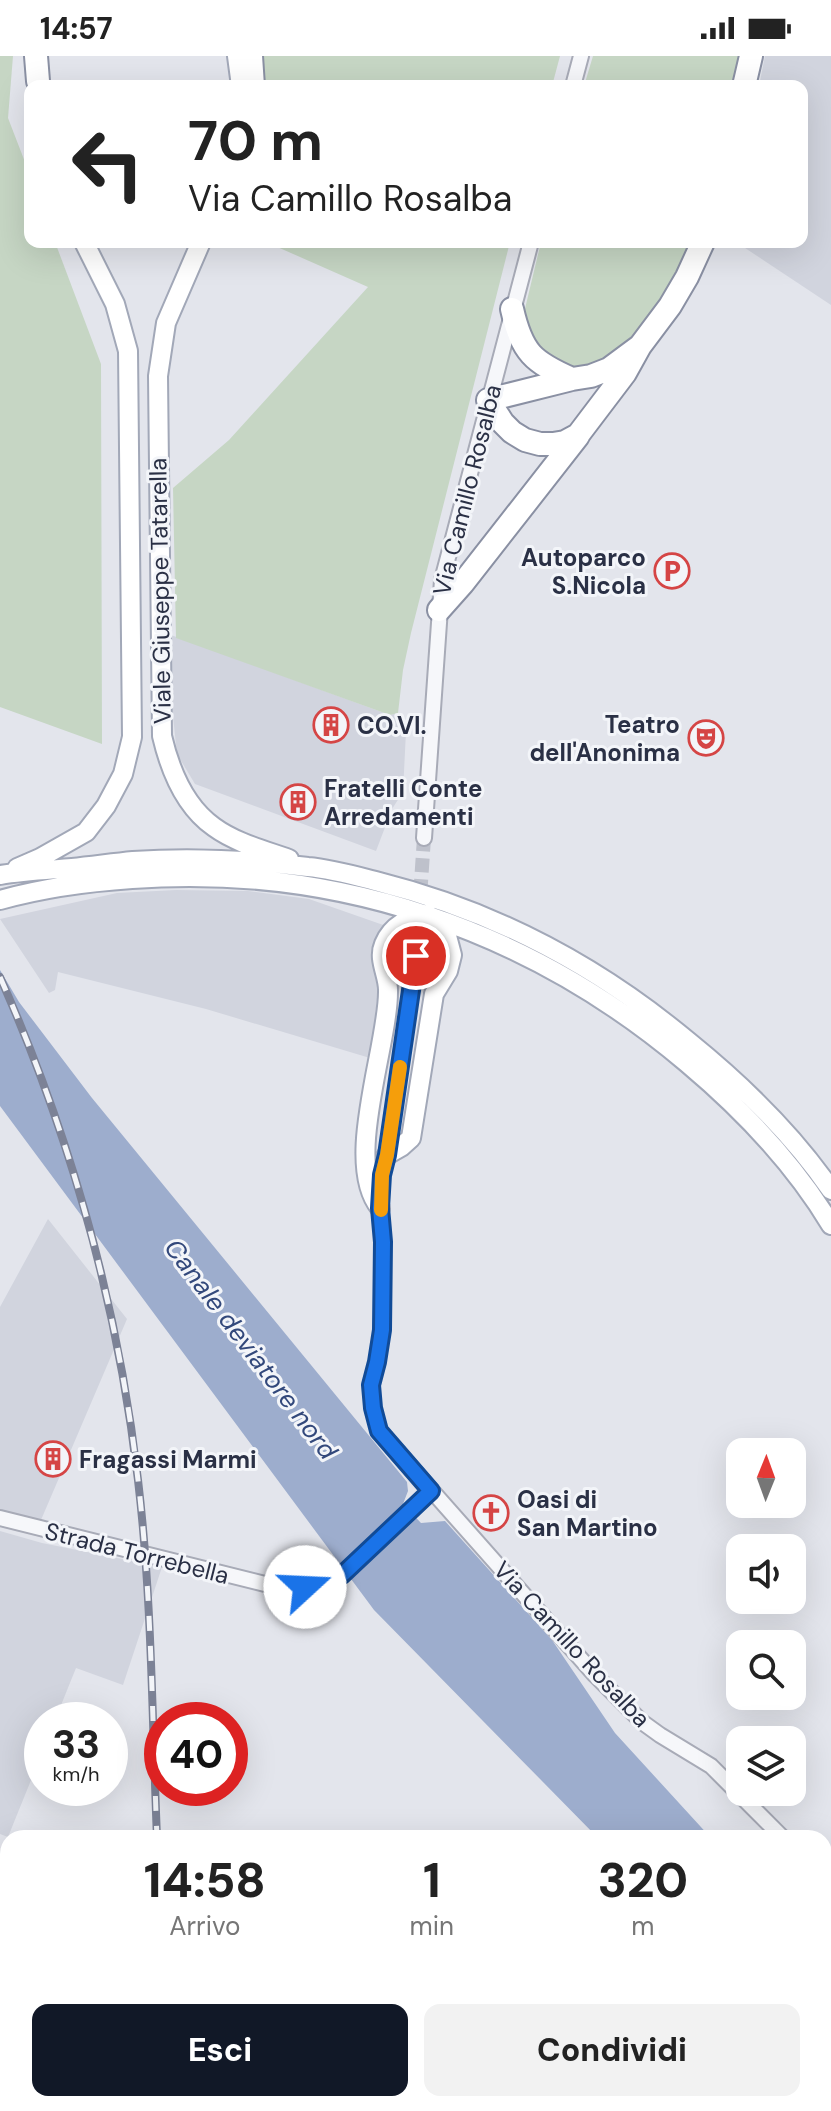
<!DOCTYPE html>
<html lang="it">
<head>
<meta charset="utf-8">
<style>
  :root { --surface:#fff; --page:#f2f2f2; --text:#222; --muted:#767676; --accent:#111827 }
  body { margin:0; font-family:"DM Sans",sans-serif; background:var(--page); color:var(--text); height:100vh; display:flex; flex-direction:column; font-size:30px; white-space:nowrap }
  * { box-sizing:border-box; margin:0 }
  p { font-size:26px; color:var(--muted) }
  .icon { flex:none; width:44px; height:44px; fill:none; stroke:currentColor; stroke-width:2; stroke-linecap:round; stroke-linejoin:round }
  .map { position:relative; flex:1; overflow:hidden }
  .details { position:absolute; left:0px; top:1774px; width:832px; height:282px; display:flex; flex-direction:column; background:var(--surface); border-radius:24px 24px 0 0; box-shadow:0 8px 32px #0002 }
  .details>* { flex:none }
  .hud { position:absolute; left:24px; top:24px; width:784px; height:168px; border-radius:16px; box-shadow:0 8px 32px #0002; background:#fff; color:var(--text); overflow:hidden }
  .needle { width:52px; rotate:1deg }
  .tools { position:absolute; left:726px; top:1382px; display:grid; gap:16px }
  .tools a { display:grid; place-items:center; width:80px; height:80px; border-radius:16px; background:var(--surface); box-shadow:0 8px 32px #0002; font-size:40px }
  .speed { position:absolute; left:24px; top:1646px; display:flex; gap:16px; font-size:40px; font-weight:700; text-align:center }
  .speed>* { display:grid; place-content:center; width:104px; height:104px; border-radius:50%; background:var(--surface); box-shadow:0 8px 32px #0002; line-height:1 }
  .speed small { font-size:20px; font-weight:400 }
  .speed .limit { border:12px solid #d22; background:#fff; color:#111 }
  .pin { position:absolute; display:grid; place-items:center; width:68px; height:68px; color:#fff; margin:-34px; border:4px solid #fff; border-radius:50%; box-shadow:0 2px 8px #0007 }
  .me { position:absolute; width:88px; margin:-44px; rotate:70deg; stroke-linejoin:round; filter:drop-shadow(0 0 6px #0008) }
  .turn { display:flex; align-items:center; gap:28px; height:168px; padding:0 32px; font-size:36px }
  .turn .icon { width:104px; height:104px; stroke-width:2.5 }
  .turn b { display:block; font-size:56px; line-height:68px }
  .eta { display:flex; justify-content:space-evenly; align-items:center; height:136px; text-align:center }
  .eta b { font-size:48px; font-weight:800; line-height:56px }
  .cta { display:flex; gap:16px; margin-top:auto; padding:16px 32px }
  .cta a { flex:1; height:92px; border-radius:16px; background:var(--accent); color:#fff; font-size:32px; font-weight:800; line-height:92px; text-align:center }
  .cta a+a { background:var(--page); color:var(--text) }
  .status { display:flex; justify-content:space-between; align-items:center; height:56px; padding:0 40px; background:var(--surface); direction:ltr }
  .status svg { height:22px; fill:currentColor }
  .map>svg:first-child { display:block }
</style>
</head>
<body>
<div class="status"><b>14:57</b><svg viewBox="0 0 49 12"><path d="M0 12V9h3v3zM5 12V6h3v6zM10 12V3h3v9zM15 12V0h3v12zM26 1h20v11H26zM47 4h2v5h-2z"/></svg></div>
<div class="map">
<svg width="831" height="2055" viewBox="0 0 831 2055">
  <rect width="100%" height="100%" fill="#e3e5ec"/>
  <path fill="#d1d4de" d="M765,0H831V249L736,186H802V30H759Z
    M171,579L390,659L398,657L406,675L403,736L392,753L376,795L195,728L177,698L172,651Z
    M176,834L248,835L309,843L389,871L380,879L374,889V908L380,918L370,1002L206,953L58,916L55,934L49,937L0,863L117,837Z
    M48,1163L127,1263L38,1471L0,1459V1251Z
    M0,1475L42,1487L162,1511L123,1629L76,1612L55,1664H42V1697L8,1781L0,1778Z"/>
  <path fill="#c6d6c4" d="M0,0H13L8,62L30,119V186H55L101,308L102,688L0,651Z
    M260,0H560L552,30H260Z
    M593,0H739L732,30H584Z
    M266,186H510L411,577L403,614L398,657L390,659L176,582L173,432L229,384L368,231Z
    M541,186H692C676,220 642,283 610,303C600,309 586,311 574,314L535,294L523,261Z
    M175,2048H333L355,2055H175Z"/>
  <path fill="#9dadcd" d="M0,914L19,946L92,1042L407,1426L408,1435L403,1448L421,1467L445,1465L552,1584L615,1677L711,1782H598L374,1554L0,1050Z
    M824,1901L831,1908V2024L824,2017Z"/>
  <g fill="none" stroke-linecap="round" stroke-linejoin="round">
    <path stroke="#bec1cb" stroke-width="14" stroke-dasharray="14 7" stroke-linecap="butt" d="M416,900L424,782"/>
    <defs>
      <path id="minor" d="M573,30L581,0
        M424,782L442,524L531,186
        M416,900L387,1099L382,1119L380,1152L383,1186L382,1274L377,1306L371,1329L373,1352L379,1375L595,1619L642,1666L660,1679L711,1710L783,1782
        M0,1462L285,1533C305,1531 324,1529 342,1519L431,1435
        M824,1817L831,1822"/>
      <path id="major" d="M237,0L241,30
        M201,186L166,267L158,320L162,680C170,714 184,750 214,771C236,787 264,794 289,803
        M17,812L40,802L86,776L106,750L123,718L132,681L128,295L115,248L84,186
        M0,819C24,815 48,814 72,812C92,810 113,807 133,805C190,801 251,804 308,811C332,813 356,820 379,826C494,855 598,910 689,986C742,1029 792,1077 831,1134
        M0,844C43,832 87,826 132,823C337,808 530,874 687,1007C743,1054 793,1106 831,1169
        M387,1099L401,1091L411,1082L434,938L448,915L452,899L447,880L442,871L430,860
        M380,1152C343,1107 388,991 388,936C389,920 377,904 384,888C392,869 408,862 427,858
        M824,1982L831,1970
        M824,2018L831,2008
        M770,2055L776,2048
        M797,2055L802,2048"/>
      <path id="highway" d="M36,0L38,25
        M251,0L253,30
        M744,30L751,0
        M512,253C522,297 533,306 572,323
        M640,290L609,313L591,320L572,323L488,344L503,367L512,376L525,384L540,388H553L565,386L578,379L625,317L640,290L670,250L687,221L703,186
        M439,554L463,527L578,380"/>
    </defs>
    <use href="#minor" stroke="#a8abb7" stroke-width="18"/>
    <use href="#major" stroke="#a2a8b8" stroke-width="22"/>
    <use href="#highway" stroke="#8a90a3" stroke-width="26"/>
    <use href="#minor" stroke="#f6f7fa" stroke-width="14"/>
    <use href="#major" stroke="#fff" stroke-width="18"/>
    <use href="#highway" stroke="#fff" stroke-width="22"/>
    <defs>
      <path id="rail" d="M0,921C71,1081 118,1250 138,1424C152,1542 152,1663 157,1782
        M167,2048L168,2055"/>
    </defs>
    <use href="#rail" stroke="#7c8296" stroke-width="8"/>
    <use href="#rail" stroke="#f3f5f9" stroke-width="5" stroke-dasharray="15" stroke-linecap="butt"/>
  </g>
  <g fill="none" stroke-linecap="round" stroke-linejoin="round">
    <defs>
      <path id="route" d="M305,1531L325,1527L342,1519L431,1435L379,1375L373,1352L371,1329L377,1306L382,1274L383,1186L380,1152L382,1119L387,1099L416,900"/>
    </defs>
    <use href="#route" stroke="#114b97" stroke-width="20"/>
    <use href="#route" stroke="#1a73e8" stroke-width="14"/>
    <path stroke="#f59e0b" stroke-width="14" d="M381,1154L382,1119L387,1099L400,1011"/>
  </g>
  <defs>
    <symbol id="parking-ring" viewBox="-11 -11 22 22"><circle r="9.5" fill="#f3f5f9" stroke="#d54545" stroke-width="1.5"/><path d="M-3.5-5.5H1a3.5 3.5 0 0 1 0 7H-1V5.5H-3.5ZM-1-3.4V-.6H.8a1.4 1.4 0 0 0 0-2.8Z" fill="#d54545"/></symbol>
    <symbol id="building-ring" viewBox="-11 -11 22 22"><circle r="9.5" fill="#f3f5f9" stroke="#d54545" stroke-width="1.5"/><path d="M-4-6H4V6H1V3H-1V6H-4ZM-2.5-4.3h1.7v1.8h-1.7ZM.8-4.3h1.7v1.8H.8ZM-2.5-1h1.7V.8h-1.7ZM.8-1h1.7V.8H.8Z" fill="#d54545"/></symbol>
    <symbol id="theatre-ring" viewBox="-11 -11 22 22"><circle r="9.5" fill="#f3f5f9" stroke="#d54545" stroke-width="1.5"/><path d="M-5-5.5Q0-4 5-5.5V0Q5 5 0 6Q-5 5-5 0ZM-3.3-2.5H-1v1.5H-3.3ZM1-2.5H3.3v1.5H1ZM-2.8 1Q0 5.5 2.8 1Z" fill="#d54545"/></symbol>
    <symbol id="church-ring" viewBox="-11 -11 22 22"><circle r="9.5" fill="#f3f5f9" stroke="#d54545" stroke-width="1.5"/><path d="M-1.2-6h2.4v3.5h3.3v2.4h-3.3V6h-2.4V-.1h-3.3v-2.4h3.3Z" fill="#d54545"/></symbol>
  </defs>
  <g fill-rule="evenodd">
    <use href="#parking-ring" x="652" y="495" width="40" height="40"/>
    <use href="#building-ring" x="311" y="649" width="40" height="40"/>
    <use href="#theatre-ring" x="686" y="662" width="40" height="40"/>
    <use href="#building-ring" x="278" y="726" width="40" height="40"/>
    <use href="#building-ring" x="33" y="1383" width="40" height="40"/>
    <use href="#church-ring" x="471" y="1437" width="40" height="40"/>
  </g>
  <g text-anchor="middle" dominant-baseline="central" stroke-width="6" stroke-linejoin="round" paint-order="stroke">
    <g font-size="24" fill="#2a3045" stroke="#f3f5f9">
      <text transform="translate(467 434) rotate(-76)">Via Camillo Rosalba</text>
      <text transform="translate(160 535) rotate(-91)">Viale Giuseppe Tatarella</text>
      <text transform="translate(137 1497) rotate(14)">Strada Torrebella</text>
      <text transform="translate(572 1588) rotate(47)">Via Camillo Rosalba</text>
    </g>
    <g font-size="24" font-weight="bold" fill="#2a3045" stroke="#f3f5f9" text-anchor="start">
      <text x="646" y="501" text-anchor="end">Autoparco<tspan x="646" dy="28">S.Nicola</tspan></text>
      <text x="680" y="668" text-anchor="end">Teatro<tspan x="680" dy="28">dell'Anonima</tspan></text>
      <text x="357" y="669">CO.VI.</text>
      <text x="324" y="732">Fratelli Conte<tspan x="324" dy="28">Arredamenti</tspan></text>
      <text x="79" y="1403">Fragassi Marmi</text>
      <text x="517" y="1443">Oasi di<tspan x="517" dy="28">San Martino</tspan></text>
    </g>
    <g font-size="26" font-style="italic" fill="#32487b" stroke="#f3f5f9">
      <text transform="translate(251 1293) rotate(53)">Canale deviatore nord</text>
    </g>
  </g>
</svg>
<div class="tools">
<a><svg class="needle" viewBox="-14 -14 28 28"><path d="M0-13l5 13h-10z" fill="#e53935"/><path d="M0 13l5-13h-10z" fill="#767676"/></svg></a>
<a><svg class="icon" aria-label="sound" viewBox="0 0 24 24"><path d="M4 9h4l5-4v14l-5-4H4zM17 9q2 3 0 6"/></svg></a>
<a><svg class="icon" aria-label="search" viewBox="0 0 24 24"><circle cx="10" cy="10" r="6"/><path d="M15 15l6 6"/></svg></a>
<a><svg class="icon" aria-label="layers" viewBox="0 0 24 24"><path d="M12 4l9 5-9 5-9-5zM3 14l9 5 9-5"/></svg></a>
</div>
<div class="speed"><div>33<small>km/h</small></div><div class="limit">40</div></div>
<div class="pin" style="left:416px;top:900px;background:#d93025"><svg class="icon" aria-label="arrive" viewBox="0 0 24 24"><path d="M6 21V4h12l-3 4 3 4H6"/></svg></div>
<svg class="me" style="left:305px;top:1531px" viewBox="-20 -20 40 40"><circle r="19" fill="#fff"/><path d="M0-13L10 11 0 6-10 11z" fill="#1a73e8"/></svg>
<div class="hud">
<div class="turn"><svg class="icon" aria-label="left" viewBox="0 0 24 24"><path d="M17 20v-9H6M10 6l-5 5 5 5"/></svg><div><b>70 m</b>Via Camillo Rosalba</div></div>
</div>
<section class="details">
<div class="eta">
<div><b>14:58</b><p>Arrivo</p></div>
<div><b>1</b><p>min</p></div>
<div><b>320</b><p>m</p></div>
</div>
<div class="cta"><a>Esci</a><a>Condividi</a></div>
</section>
</div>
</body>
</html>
